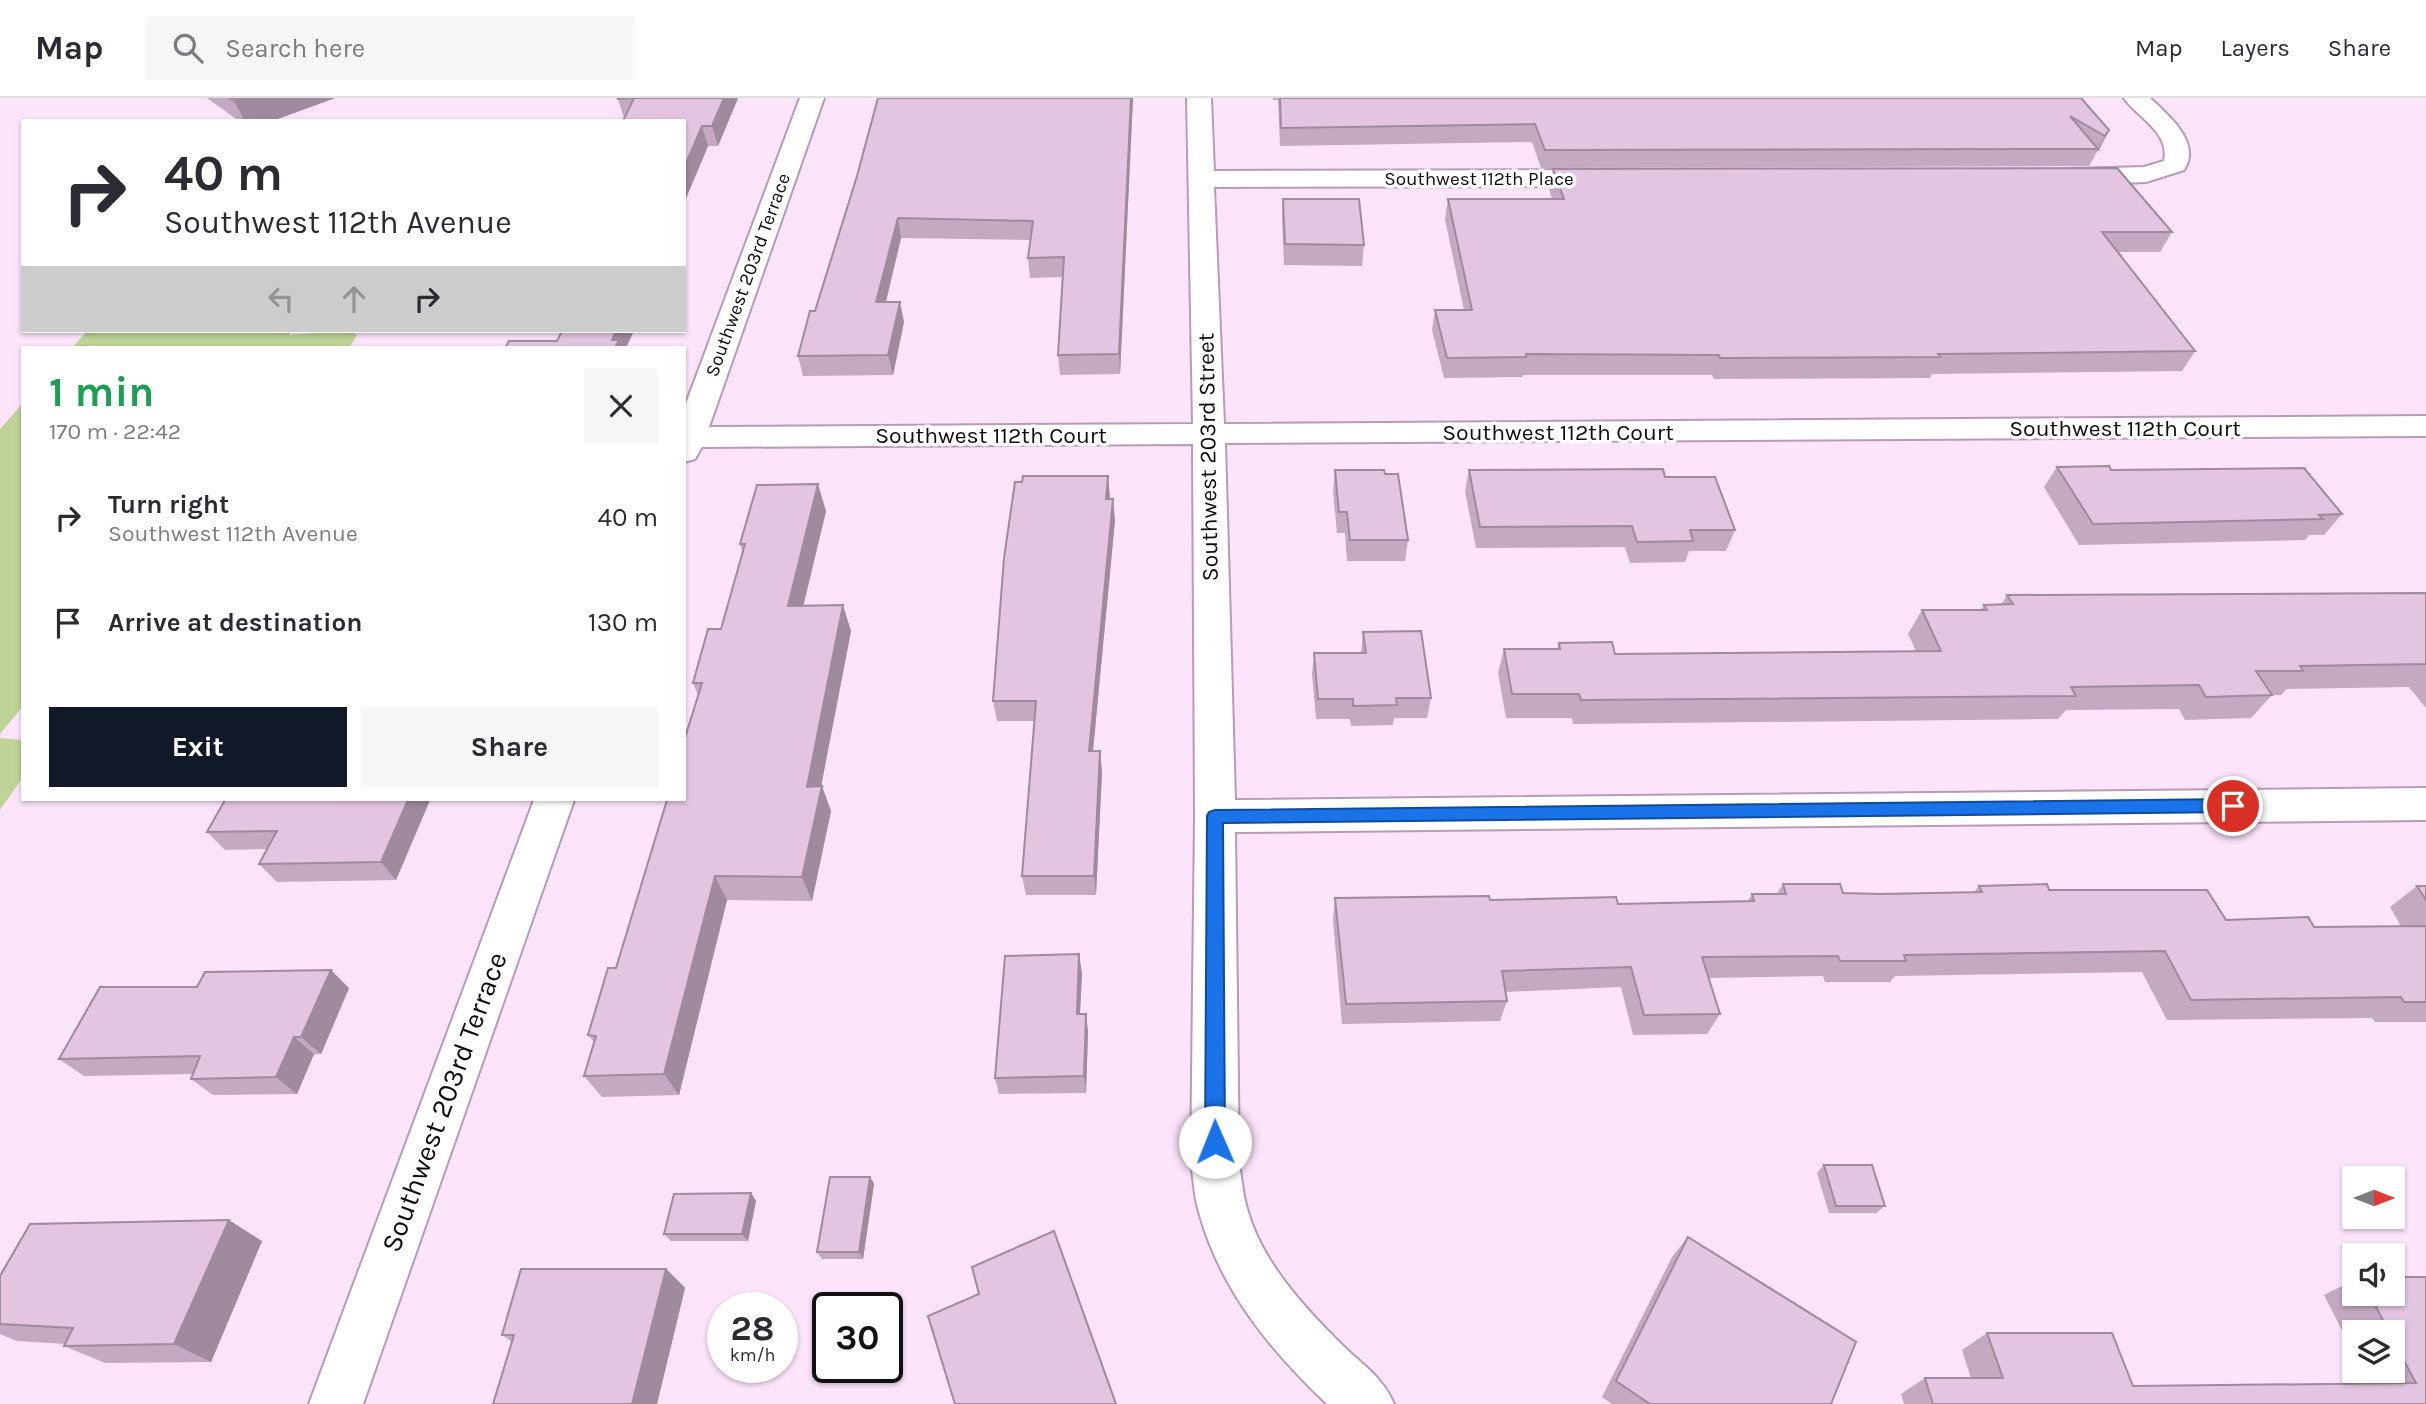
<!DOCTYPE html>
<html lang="en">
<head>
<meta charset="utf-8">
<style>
  :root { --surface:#fff; --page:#f7f7f7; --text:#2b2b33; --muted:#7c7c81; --line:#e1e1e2; --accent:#111827 }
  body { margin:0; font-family:Karla,sans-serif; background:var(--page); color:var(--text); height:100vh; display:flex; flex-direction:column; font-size:26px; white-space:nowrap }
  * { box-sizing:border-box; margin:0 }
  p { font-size:23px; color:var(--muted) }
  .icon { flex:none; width:38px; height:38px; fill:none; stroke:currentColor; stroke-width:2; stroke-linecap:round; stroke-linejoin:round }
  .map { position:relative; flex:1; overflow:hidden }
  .panel { position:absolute; left:21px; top:248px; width:665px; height:455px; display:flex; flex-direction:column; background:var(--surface); border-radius:0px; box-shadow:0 2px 5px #0004 }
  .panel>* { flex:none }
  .top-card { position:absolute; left:21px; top:21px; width:665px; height:214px; border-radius:0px; box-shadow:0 2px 5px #0004; background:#fff; color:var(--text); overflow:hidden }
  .needle { width:46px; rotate:90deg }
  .fabs { position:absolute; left:2342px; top:1068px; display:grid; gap:14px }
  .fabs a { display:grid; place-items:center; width:63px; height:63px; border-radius:0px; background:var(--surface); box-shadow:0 2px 5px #0004; font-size:35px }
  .speed { position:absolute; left:707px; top:1194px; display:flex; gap:14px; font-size:35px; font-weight:700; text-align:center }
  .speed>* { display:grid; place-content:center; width:91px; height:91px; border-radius:50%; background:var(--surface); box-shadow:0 2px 5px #0004; line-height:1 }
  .speed small { font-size:18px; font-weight:400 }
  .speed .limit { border:4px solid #111; border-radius:10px; background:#fff; color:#111 }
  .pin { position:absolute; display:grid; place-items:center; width:60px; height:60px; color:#fff; margin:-30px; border:4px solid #fff; border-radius:50%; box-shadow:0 2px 7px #0007 }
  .me { position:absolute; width:77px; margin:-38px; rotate:359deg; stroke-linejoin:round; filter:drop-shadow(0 0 5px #0008) }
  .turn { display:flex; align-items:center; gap:24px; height:147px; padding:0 28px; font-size:32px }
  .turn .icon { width:91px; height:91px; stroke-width:2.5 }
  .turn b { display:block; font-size:49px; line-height:60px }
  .lanes { display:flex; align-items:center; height:66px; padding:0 28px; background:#0003; justify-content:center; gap:35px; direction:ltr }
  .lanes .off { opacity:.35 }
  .round { display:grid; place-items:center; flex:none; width:74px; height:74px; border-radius:0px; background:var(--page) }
  .head { display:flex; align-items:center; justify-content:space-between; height:119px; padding:0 28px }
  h1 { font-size:42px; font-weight:700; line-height:52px; color:#1e9e55 }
  .button { display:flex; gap:14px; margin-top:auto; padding:14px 28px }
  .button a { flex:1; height:80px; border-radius:0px; background:var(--accent); color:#fff; font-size:28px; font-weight:700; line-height:80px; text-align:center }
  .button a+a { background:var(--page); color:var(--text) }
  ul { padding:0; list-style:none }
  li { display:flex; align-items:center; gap:21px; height:105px; padding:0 28px }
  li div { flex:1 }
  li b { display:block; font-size:26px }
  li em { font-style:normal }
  header { display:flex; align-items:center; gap:42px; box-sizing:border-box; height:98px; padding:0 35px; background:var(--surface); border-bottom:2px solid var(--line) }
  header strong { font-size:33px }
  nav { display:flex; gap:38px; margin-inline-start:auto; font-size:24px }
  .search { width:490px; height:63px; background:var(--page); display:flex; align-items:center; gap:18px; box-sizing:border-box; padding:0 24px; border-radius:0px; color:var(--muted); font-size:26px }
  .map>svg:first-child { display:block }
</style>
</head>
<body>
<header>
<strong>Map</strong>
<div class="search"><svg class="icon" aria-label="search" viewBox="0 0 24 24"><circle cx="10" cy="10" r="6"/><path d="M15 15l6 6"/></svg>Search here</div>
<nav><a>Map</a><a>Layers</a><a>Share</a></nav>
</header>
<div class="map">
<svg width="2426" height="1306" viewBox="0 0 2426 1306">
  <rect width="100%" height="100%" fill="#fce4fb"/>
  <path fill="#bfd396" d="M87,233H290L289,237L351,233L357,237L349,250H72Z
    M23,305V608L0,636V331Z
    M0,640L23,642V679L0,712Z"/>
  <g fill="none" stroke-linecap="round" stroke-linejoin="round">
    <defs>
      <path id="minor" d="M800,0H824L709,329L1193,326L1187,0H1211L1214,73L1603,72L1612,75L1616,80L1612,85L1603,88L1214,89L1224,326L2426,318V338L1225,345L1235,702L2426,690V722L1235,734L1239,1066C1242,1082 1243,1099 1248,1114C1263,1165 1304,1209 1341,1246C1362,1267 1382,1278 1394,1306H1327C1270,1252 1220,1191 1199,1114C1194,1099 1194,1082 1191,1066L1195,718L1193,346L702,349L695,361L684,364V311Z
        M2124,0H2150C2168,17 2202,45 2184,72L2146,84L2073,87L2064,84L2060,79L2064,74L2073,71L2144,69L2164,63C2170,34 2138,20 2124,0Z
        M534,702H574L363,1306H309Z"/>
    </defs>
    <use href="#minor" stroke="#b89bb6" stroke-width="4"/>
    <use href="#minor" fill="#fff" fill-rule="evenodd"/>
  </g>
  <path fill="#c3a9c2" d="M207,0H335L272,23H239Z
    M738,0L718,48H708L684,105V23L624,20L618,1Z
    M878,0H1133L1120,276L1060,277L1058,257L1063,179L1030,180L1028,160L1030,142L901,140L886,204L904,224L893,277L803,278L798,258L815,213L857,78Z
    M1273,0H2081L2109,32L2089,68L1541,70L1532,44L1280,48L1278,2H1273Z
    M1553,71L2172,134L2160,154H2117L2195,253L2182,273L1932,276L1930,280L1714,281L1712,277H1523L1522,279L1444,280L1432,232L1435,212H1464L1445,121L1448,101H1552L1549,91Z
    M1283,101L1364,147L1362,168L1284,167L1282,121Z
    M2057,369L2111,372L2342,416L2324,437H2309L2305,442L2079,447L2044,389Z
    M1335,372L1385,376L1408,442L1405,463H1347L1345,435H1337L1333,393Z
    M1469,372L1665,379L1735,432L1726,453H1689L1685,464L1630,465L1625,449L1476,450L1465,393Z
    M1110,401L1115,422L1093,653L1102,673L1096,797H1026L1022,778L1035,623H997L993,603Z
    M826,413L803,508L851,533L821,688L831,713L812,803L727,802L679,997L602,999L584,978L594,944L588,937L616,870L698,597L693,585L721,531L743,455L740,446Z
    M2426,495V610L2409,589L2286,591L2281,597H2272L2251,620L2185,622L2179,611L2066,612L2058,621L1573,626L1572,620H1506L1498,575L1504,551H1557L1559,545L1615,556L1916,553L1908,536L1922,512H1981L1984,507H2001L2007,497Z
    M1363,534L1431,600L1427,620H1394L1393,627L1351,628L1350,621H1316L1312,576L1314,555H1361Z
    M225,702H430L396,782L277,784L259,766L267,751L225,752L207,734Z
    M1783,786L1843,795L1880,796L1974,794L1979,788L2049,792L2226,822L2314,829L2401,828L2390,809L2417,788H2426V924H2375L2372,920L2167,922L2142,874L1895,878L1890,884H1825L1823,878L1708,880L1720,916L1707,936L1633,937L1621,889L1505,894L1507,903L1500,923L1342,926L1333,822L1335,800L1490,802L1618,806L1748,803L1752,796H1777Z
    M1082,875L1080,916L1088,933L1086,995L999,996L995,980Z
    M349,890L321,956H314L297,996L213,997L191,981L193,976L84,978L59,961Z
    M1824,1067L1885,1108L1876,1115H1829L1817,1075Z
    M870,1079L874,1086L863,1161H822L817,1154Z
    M751,1095L756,1103L748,1143H671L664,1136Z
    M1688,1139L1831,1306H1612L1602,1299L1672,1159Z
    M262,1143L211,1264L105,1265L64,1248L65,1246L17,1243L0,1236V1178Z
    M666,1171L685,1190L657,1306H493L512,1244L502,1237Z
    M2354,1182V1195H2392L2426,1306H1904L1901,1296L1925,1280H1971L1962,1252L1987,1235L2133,1288L2369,1286L2362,1272H2392V1234H2354V1256L2324,1197Z"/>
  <path fill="#9f8a9e" d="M242,0H335L272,23H245L234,3Z
    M724,0H738L718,48L712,28Z
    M1131,0H1133L1120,276L1119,256Z
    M702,28L708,48L684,105V70Z
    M2109,32L2100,50L2096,55L2105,38Z
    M898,120L901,140L881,224L876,204Z
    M900,204L904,224L893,277L888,257Z
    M616,233H634L626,250H615L612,242Z
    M1108,378L1110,399L1108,422L1106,401Z
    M818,386L826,413L797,534L788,508Z
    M1113,401L1115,422L1091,673L1089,653Z
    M843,507L851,533L819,699L822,688L831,713L812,803L802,779L807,689Z
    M1100,653L1102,673L1096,797L1094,778Z
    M408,702H430L396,782L381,764Z
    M715,778L727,802L679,997L664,976Z
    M1079,856L1082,875L1079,933L1077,916Z
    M331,872L349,890L321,956L301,939Z
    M1086,916L1088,933L1086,995L1084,978Z
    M294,939L314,956L297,996L276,979Z
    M870,1079L874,1086L863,1161L859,1154Z
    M751,1095L756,1103L748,1143L742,1136Z
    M229,1122L262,1143L211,1264L174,1246Z
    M666,1171L685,1190L657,1306H632Z"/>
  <path fill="#e3c5e1" stroke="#9f8a9e" stroke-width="2" d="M230,0H242L234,3Z
    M618,0H724L712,28H702L684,70V23H623L634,0L618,1Z
    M878,0H1131L1119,256L1058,257L1064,159L1028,160L1033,123L898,120L876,204H900L888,257L798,258L810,213H815L857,78Z
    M1280,0H2081L2109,32L2105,38L2070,18L2098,51L1545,52L1535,26L1281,30Z
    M2117,70L2172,134H2102L2195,253L1938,256L1940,259L1720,260L1719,257L1526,256V259L1447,260L1435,212H1472L1448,101H1564L1553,71Z
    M1283,101H1359L1364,147L1285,146Z
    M562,233H616L612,242H619L615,250H505L509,243H557Z
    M2109,368L2111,372L2304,370L2342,416L2319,417L2323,421L2093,426L2057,369Z
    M1663,371L1665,379H1715L1735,432H1690L1693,443L1637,444L1632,428L1480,429L1469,372Z
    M1335,372H1384L1385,376H1398L1408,442H1350L1347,414H1339Z
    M1023,378H1108L1106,401H1113L1089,653H1100L1094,778H1022L1036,603H993L1004,460L1015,384H1022Z
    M818,386L788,508L843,507L807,689L822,688L802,779L715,778L664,976L584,978L596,938L588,937L608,870H616L667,702H684V643L702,585H693L708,531H721L745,446H740L757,387Z
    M2426,495V566L2300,568L2303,573H2256L2272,597L2206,599L2199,587L2071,589L2076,598L1581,602L1579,596H1512L1504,551H1560L1559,545L1612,544L1615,556L1941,553L1922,512H1987L1984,507L2013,506L2007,497Z
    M1421,533L1431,600H1396L1397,607L1353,608V601H1318L1314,555H1366L1363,534Z
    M225,702H408L381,764L259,766L277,733L207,734Z
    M1783,786H1840L1843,795L1880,796L1982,794L1979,788L2047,786L2049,792H2207L2226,822L2308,819L2314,829L2426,828V904H2404L2401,899L2191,902L2165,853L1904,857L1906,863H1840L1838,858L1702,859L1720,916L1644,917L1631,869L1502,873L1507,903L1346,906L1335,800L1489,798L1490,802L1616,799L1618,806L1754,803L1752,796H1786Z
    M2417,788H2426V802Z
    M1079,856L1077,916H1086L1084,978L995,980L1005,858Z
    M331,872L301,939H294L276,979L191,981L200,958L59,961L100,889H197L205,874Z
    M1824,1067H1872L1885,1108H1836Z
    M830,1079H870L859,1154H817Z
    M751,1095L742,1136H664L674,1096Z
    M229,1122L174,1246L64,1248L73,1230L0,1226V1178L30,1126Z
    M1054,1133L1116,1306H955L928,1218L979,1196L972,1169Z
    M1688,1139L1856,1244L1831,1306H1650L1616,1283Z
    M521,1171H666L632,1306H493L514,1237H502Z
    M2392,1179H2426V1306H1933L1925,1280H2003L1987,1235H2112L2133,1288L2416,1285L2392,1240V1234H2389L2369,1195H2392Z"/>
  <path fill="#1a73e8" stroke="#114b97" stroke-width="2" d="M2233,701L2239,703L2241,708L2239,712L2233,714L1223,725L1225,1044L1222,1051L1215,1054L1208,1051L1205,1044L1207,718L1209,714L1215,712Z"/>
  <g text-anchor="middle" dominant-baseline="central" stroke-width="7" stroke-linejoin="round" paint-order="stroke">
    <g font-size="19" fill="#120912" stroke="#fff">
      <text x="1479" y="81">Southwest 112th Place</text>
      <text transform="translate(748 177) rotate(-70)">Southwest 203rd Terrace</text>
    </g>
    <g font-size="23" fill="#120912" stroke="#fff">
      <text x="2125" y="330">Southwest 112th Court</text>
      <text x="1558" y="334">Southwest 112th Court</text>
      <text x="991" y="337">Southwest 112th Court</text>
      <text transform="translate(1208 359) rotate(-91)">Southwest 203rd Street</text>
    </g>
    <g font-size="28" fill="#120912" stroke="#fff">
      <text transform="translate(444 1004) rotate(-70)">Southwest 203rd Terrace</text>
    </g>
  </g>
</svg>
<div class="fabs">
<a><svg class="needle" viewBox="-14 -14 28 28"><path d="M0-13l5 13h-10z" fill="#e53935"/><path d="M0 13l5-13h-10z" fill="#7c7c81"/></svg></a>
<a><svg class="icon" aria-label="sound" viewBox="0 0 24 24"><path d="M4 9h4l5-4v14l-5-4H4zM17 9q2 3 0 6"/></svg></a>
<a><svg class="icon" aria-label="layers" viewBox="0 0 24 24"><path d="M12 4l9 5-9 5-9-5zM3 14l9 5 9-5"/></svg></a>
</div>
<div class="speed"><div>28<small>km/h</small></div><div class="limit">30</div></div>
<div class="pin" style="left:2233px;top:708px;background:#d93025"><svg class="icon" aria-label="arrive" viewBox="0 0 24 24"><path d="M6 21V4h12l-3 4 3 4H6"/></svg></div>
<svg class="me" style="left:1215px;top:1044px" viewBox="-20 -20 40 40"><circle r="19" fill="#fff"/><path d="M0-13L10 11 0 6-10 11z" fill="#1a73e8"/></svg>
<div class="top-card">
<div class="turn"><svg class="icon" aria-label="right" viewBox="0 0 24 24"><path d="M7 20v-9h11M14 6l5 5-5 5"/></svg><div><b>40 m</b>Southwest 112th Avenue</div></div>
<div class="lanes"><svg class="icon off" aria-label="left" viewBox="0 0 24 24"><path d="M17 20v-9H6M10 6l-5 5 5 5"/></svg><svg class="icon off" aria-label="ahead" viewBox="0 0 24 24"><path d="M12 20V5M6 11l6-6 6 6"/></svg><svg class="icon" aria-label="right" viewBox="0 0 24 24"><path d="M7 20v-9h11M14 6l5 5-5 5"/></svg></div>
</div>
<section class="panel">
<div class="head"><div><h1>1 min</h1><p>170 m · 22:42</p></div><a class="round"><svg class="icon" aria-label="close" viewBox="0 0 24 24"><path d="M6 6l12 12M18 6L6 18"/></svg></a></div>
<ul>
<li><svg class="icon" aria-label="right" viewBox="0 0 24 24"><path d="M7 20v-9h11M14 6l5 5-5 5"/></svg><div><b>Turn right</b><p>Southwest 112th Avenue</p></div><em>40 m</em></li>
<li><svg class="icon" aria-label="arrive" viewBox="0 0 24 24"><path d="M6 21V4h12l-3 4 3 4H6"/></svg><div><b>Arrive at destination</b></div><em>130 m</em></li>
</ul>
<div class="button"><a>Exit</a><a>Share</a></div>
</section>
</div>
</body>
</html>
